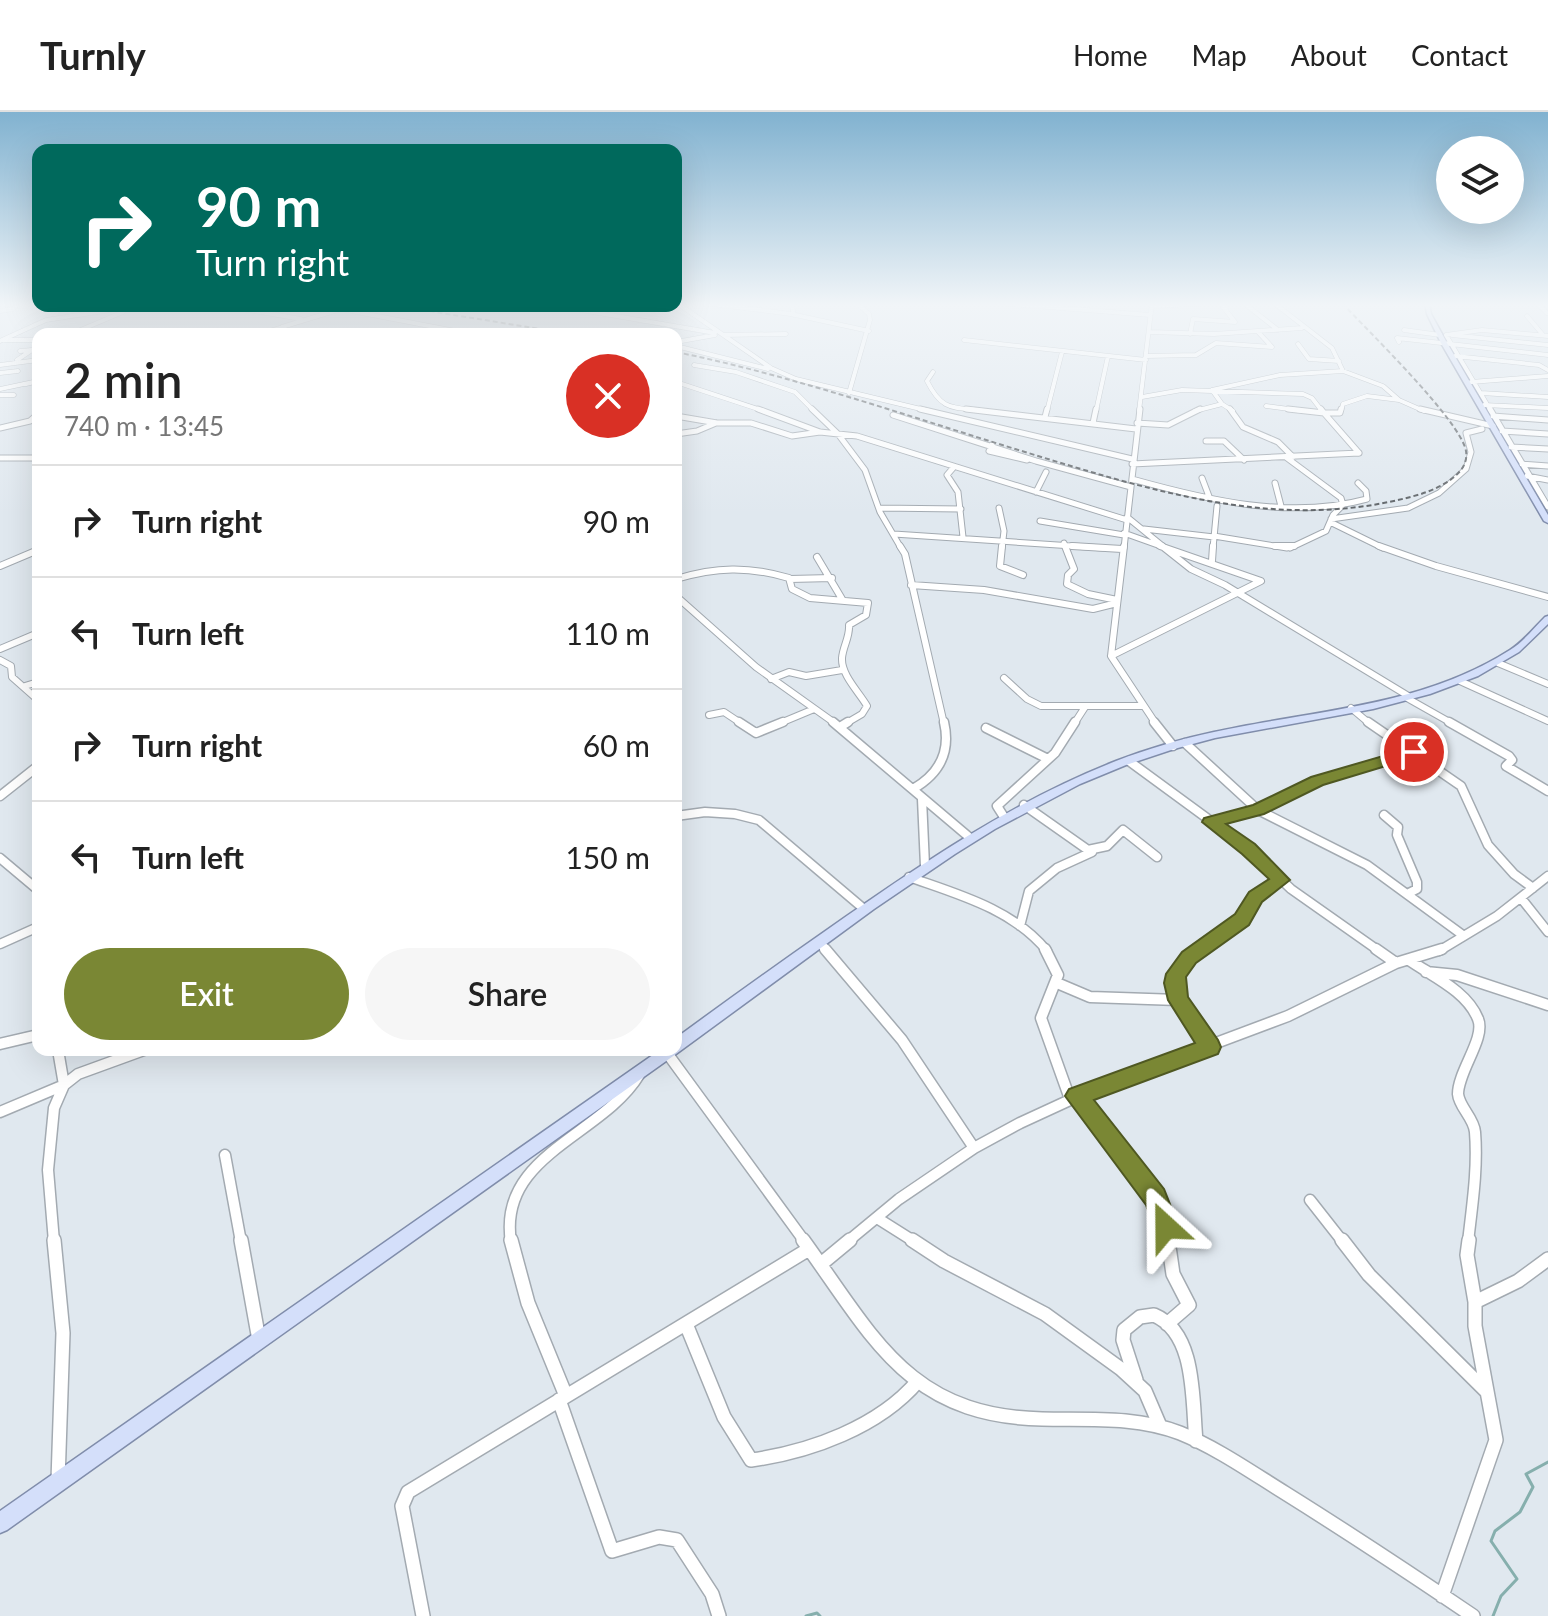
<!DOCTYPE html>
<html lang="en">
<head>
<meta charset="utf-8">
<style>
  :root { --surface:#fff; --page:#f6f6f6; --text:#222; --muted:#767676; --line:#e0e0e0; --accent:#7a8734 }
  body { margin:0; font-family:Lato,sans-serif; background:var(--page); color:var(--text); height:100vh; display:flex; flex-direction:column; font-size:30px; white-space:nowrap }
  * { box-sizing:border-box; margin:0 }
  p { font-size:26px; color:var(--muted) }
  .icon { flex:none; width:44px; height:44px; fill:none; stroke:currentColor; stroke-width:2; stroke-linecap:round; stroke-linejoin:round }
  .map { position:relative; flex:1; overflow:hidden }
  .side { position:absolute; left:32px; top:216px; width:650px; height:728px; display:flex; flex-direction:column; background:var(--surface); border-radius:16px; box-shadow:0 8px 32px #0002 }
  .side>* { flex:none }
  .banner { position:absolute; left:32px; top:32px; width:650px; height:168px; border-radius:16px; box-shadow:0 8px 32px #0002; background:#00695c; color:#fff; overflow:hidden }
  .buttons { position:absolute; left:1436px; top:24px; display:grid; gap:16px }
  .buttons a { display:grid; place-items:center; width:88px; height:88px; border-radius:50%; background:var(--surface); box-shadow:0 8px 32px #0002; font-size:40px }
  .pin { position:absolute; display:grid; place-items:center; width:68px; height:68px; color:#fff; margin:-34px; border:4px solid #fff; border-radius:50%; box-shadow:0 2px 8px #0007 }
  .me { position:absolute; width:88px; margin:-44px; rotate:336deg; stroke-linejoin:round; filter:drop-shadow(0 0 6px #0008) }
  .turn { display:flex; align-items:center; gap:28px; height:168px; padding:0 32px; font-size:36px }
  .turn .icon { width:104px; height:104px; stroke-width:2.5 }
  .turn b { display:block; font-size:56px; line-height:68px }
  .round { display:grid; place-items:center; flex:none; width:84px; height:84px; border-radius:42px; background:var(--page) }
  .overview { display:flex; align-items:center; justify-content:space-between; height:136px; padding:0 32px }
  h1 { font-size:48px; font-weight:600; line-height:60px }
  .action { display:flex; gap:16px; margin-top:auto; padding:16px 32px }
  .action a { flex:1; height:92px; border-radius:48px; background:var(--accent); color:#fff; font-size:32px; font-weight:600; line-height:92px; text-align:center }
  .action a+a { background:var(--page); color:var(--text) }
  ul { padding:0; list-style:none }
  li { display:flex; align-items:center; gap:24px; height:112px; padding:0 32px; border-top:2px solid var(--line) }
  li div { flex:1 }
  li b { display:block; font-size:30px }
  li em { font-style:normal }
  header { display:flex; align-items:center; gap:48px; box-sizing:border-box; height:112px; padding:0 40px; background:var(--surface); border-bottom:2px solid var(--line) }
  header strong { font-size:38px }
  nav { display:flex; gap:44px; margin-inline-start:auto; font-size:28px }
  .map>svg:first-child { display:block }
</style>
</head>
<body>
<header>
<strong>Turnly</strong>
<nav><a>Home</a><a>Map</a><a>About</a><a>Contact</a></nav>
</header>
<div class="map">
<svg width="1548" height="1504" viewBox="0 0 1548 1504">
  <rect width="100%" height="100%" fill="#e0e8ef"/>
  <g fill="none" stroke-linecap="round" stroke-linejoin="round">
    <path stroke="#86afad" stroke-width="3" d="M806,1504L817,1501L820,1504
      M1493,1504L1501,1484L1517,1467L1491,1429L1495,1419L1520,1400L1533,1375L1526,1362L1548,1350"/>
    <defs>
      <path id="street-far5" d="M677,191L771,256L796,267L929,299
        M704,191L791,202L869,219
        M791,191L794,203
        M997,191L1150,203
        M1229,191H1311
        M1274,191L1332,236L1343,259L1383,274L1399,288L1424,299
        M1537,191L1547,201
        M1245,192L1278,218
        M224,194L301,207
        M558,194L715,221
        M1151,194L1217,191
        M0,199L13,197L18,191
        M1527,204L1543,223
        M1404,218L1440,223
        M1150,220L1214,222L1302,216
        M71,222L123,200
        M142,222L146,219
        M260,222L280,216
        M276,222L282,215L341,197L471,222
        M1190,222L1193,207L1235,210L1220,191
        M723,223L786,222
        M1452,223L1548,233
        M5,228H38
        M964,228L1146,248
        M0,229L46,208L136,194
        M676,230L715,223
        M1399,230L1397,226L1548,243
        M1298,232L1309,247L1339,249
        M676,234L768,257
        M1146,244L1196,243L1216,231L1272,235L1259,221
        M1455,244L1539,253L1548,258
        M17,248L32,238L20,239
        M0,253L38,248
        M694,253L736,260L795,280L814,299
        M933,260L927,269C942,299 952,295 983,299
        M0,261L18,259
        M676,270L764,299
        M1471,270L1548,264
        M0,277L38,269L26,272
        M849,281L870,208L869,202L857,191
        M1481,281L1548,285
        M0,283H14
        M1142,285L1182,278L1303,282L1312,286L1322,299
        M1484,293L1548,296
        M1266,294L1304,299
        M1047,299L1062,240
        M1096,299L1108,244
        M1139,299L1152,191
        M1195,299L1222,292
        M1233,299L1222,292L1212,278L1280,263L1343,259
        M1341,299L1343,292L1367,284L1399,288
        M1491,299L1446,223L1482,218L1548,224"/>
      <path id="street-far4" d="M758,297L820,320L857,324L1127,408
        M812,297L838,322L865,358L880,400L901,436
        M920,297L1132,347
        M966,297L1136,317
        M1230,297L1243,315L1278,330L1293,345
        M1288,297L1324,301
        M1321,297L1324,301
        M1341,297L1340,301H1324L1359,341
        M1420,297L1493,314
        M1490,297L1548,395
        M893,303L1036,349L1131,375
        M676,304L717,311H751L792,324L820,320
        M1493,304L1548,308
        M1045,305L1047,297
        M1093,311L1096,297
        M1137,311L1168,313L1200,297
        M0,316L30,309L38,302
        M1502,319L1548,322
        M676,322L697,319L716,311
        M1206,329H1224L1244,348
        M992,333L989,339L1027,348
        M1511,335L1548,337
        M0,346H38
        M1287,346L1341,386L1343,393L1333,403L1326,419L1290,436
        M1132,352L1359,341
        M1522,352L1548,354
        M953,356L947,363L958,380L963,425
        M1527,364L1548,368
        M1202,366L1210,387
        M1132,367C1207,388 1290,408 1367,387L1366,379L1358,371
        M1275,371L1281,394
        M1036,380L1046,360
        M879,396L961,397
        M999,396L1004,419L1002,436
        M1127,405L1165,436
        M1331,407L1408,396L1439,381L1466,357L1471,340L1466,321L1482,317
        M1040,409L1124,423
        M1330,410L1383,436
        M1144,417L1214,425
        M1124,421L1166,436
        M894,422L1103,436
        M1214,424L1287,436
        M1064,431L1066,436
        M1124,436L1140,297
        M1213,436L1217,394"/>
      <path id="street-far3" d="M900,434L905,442L944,612
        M1002,434L1000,454L1023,463
        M1065,434L1074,457L1068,463L1067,472L1088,482L1117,488
        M1072,434L1122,437
        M1124,434L1111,544L1156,612
        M1162,434L1191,457L1225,473L1410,585
        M1275,434H1294
        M1379,434L1436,454L1548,485
        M817,445L842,487
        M1212,449L1213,434
        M0,454L38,438
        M676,467C716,455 748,454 789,466L792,477L810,486L868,491L866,503L849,513C850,525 843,534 842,546C841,563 859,580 867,594L862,602L845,612
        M790,467L832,466
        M911,473L984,478L1093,497L1117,491
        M676,484L756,555L836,612
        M0,537L38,521
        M1111,544L1261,469L1160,434
        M0,548L11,554L12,565L38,588
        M1498,551L1548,572
        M1004,566L1027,587L1041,594H1142
        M771,567L789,560L806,564L842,558
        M1460,569L1548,609
        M25,574L38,570
        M1407,586L1453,612
        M1351,596L1370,612
        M709,603L724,600L742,612
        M778,612L814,597
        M1074,612L1085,595"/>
      <path id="street-far2" d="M739,610L756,621L783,610
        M833,610L969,725
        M1154,610L1173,634
        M1368,610L1461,674L1488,733L1514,762L1533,776
        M1449,610L1509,644L1512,648L1506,654L1548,679
        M840,615L848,610
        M986,616L1048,647
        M1185,631L1258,698L1367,753L1464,824
        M1129,649L1249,737L1291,777L1379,839
        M913,677C939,662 951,640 944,610
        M0,684L38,654
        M922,687L925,754
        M1024,693L1088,738L1107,734L1123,718L1157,745
        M1384,703L1398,715L1397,723L1417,770V777L1409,781
        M676,704L705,700L735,702L759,708L864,797
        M1004,705L997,694L1055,641L1075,610
        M1210,710L1258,698L1317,669L1414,640
        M0,746L38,778
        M909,765C957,782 1013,797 1047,839
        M1521,786L1548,820
        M1020,814L1029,779L1057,756L1092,740
        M819,830L827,839
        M0,832L38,815
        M1199,839L1237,812L1256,785L1281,768
        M1439,839L1497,804L1548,764"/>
      <path id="street-far1" d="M825,837L902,928L974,1036
        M1045,837L1058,863L1041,906L1070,987
        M1202,837C1152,872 1184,896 1210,935
        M1376,837L1396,851
        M1409,848C1432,864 1467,879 1478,907C1486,926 1458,959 1458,982C1459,995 1474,1006 1475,1020C1478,1057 1472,1094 1468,1130
        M1426,860L1457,863L1548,893
        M1057,871L1090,885L1178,888
        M0,932L38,923
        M667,941L805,1130
        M1077,984L1155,1086L1168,1130
        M0,1000L64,973L78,962L144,938
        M225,1043L241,1130
        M1310,1088L1343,1130
        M877,1106L915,1130
        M54,1130L48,1058L54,996L64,973L58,938
        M511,1130C497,1043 602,1024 639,963
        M847,1130L899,1087L974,1036L1020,1011L1096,976L1288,904L1396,851L1442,837"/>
      <path id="street" d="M54,1128L63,1221L58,1368
        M241,1128L259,1228
        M511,1128L528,1191L566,1284
        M803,1128C874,1226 908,1304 1042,1307C1089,1308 1136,1304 1180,1321C1217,1336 1251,1360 1285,1381C1349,1421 1411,1462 1473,1504
        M912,1128L944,1149L1045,1202L1121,1257L1145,1279L1160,1314
        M1342,1128L1369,1163L1487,1280
        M821,1152L850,1128
        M1475,1190L1518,1169L1548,1147
        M686,1212L724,1305L751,1348C810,1340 879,1315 918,1269
        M1167,1212L1189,1193L1173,1162L1168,1128
        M1136,1268L1123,1228L1124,1218L1140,1205L1154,1203C1197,1221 1192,1290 1196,1329
        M559,1288L612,1439L659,1425L677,1428L712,1482L719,1504
        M1442,1484L1496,1328L1475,1214V1190L1467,1143L1469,1128
        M423,1504L402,1394L408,1380L809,1137"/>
      <path id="primary" d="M1425,191H1429L1431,202L1447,231L1548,403V411L1544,409L1441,231L1427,202Z
        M1548,504V512L1519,540L1478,564L1430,582L1373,597L1215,626L1174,637L1126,653L1080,672L995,717L955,742L874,797L676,942L7,1418L0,1421V1399L660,938H676V926C725,890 774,855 824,820C917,755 1009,691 1116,649C1147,637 1181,627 1214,620C1314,598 1421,595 1510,538C1523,530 1534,516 1545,505Z"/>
    </defs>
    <use href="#street-far5" stroke="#a3aab1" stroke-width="5"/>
    <use href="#street-far4" stroke="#a3aab1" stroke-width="7"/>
    <use href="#street-far3" stroke="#a3aab1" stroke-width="8"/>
    <use href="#street-far2" stroke="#a3aab1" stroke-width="11"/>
    <use href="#street-far1" stroke="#a3aab1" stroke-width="13"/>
    <use href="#street" stroke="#a3aab1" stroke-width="16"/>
    <use href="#primary" stroke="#808dab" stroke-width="3"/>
    <use href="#street-far5" stroke="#fff" stroke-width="4"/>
    <use href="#street-far4" stroke="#fff" stroke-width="5"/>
    <use href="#street-far3" stroke="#fff" stroke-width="6"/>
    <use href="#street-far2" stroke="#fff" stroke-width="8"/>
    <use href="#street-far1" stroke="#fff" stroke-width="10"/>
    <use href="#street" stroke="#fff" stroke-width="13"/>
    <use href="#primary" fill="#d4dffa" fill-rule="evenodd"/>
    <path stroke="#5f6468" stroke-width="2" stroke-dasharray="5 3" stroke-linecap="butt" d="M398,194L571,222
      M676,240C794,264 910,305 1025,340C1156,380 1285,422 1421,382C1439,376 1470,362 1466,339C1461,309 1367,218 1342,191"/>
  </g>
  <linearGradient id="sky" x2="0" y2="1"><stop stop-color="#81b2d0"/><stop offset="0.48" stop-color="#f1f5f8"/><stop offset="1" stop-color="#f1f5f8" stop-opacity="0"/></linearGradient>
  <rect width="1548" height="402" fill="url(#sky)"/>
  <path fill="#7a8734" stroke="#4f5822" stroke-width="2" d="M1414,635L1422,640L1419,644L1323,673L1264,702L1226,712L1255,732L1290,768L1262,790L1249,813L1196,851L1186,865L1188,885L1218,928L1221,935L1218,942L1094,988L1164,1077L1179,1115L1175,1124L1166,1127L1157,1124L1146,1093L1065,984L1069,977L1195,931L1168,888L1164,871L1166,862L1182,840L1235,802L1249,780L1269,767L1242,742L1202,710L1204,706L1253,693L1311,665Z"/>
</svg>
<div class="buttons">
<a><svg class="icon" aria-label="layers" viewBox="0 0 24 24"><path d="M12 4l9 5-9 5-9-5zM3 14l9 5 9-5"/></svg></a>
</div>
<div class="pin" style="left:1414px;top:640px;background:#d93025"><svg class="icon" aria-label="arrive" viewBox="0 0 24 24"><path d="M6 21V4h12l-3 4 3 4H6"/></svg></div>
<svg class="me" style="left:1166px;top:1115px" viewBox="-20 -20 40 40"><path d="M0-17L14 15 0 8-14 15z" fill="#7a8734" stroke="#fff" stroke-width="4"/></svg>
<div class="banner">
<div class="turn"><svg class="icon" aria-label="right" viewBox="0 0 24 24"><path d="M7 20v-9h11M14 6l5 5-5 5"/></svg><div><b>90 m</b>Turn right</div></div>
</div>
<section class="side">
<div class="overview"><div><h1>2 min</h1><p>740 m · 13:45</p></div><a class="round" style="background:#d93025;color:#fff"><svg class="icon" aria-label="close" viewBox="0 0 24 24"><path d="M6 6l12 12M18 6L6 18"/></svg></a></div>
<ul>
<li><svg class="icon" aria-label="right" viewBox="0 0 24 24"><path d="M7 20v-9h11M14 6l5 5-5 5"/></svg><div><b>Turn right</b></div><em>90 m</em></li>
<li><svg class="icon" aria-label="left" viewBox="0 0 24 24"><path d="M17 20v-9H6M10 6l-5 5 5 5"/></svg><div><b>Turn left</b></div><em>110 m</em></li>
<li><svg class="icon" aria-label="right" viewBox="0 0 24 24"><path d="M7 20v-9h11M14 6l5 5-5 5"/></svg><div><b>Turn right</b></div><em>60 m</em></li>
<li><svg class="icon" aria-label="left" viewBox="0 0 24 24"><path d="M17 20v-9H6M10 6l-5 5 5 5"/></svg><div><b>Turn left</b></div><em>150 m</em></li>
</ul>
<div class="action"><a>Exit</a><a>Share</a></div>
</section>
</div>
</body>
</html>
